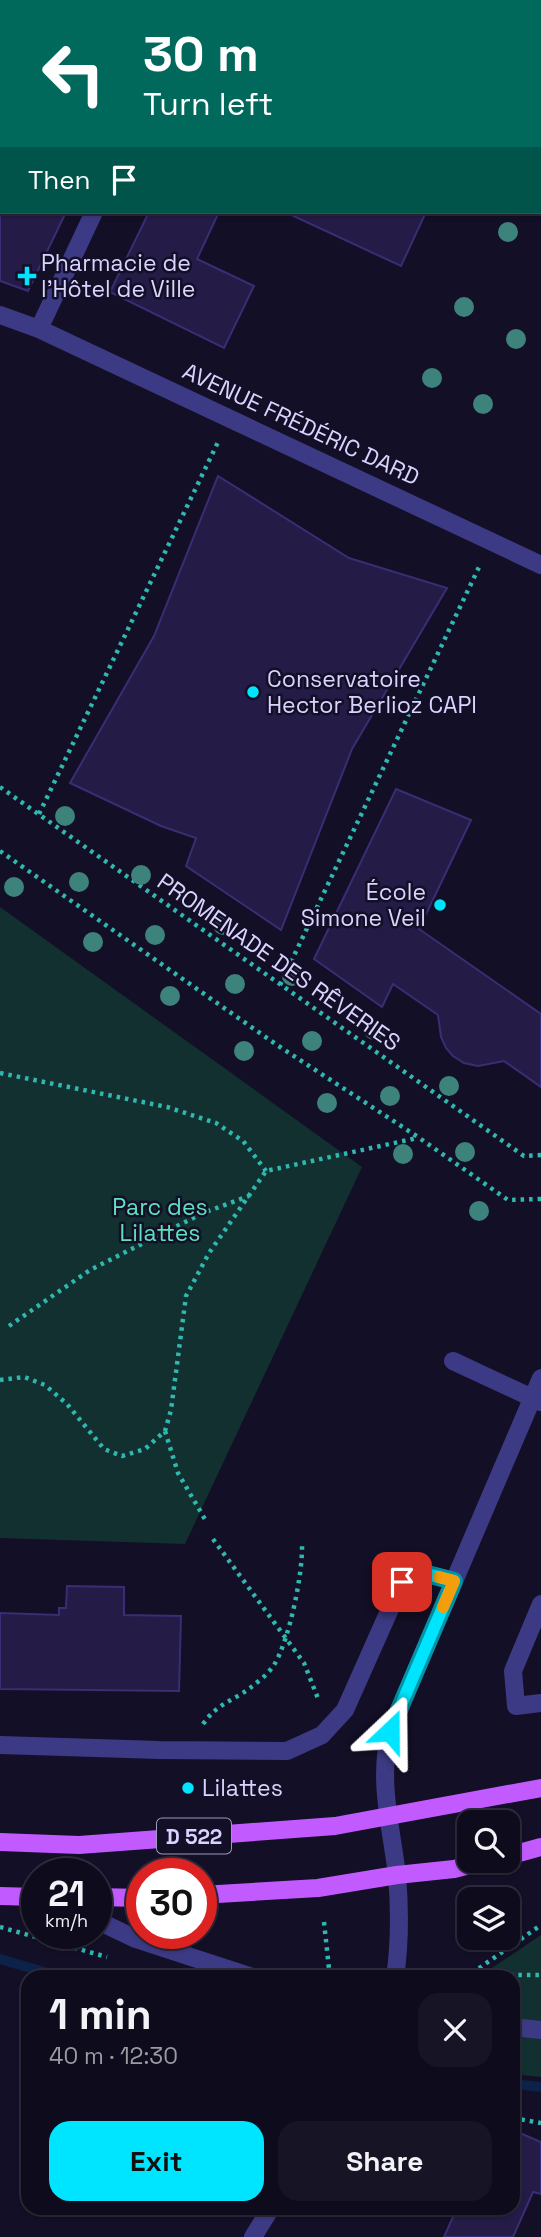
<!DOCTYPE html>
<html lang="en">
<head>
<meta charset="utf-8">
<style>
  :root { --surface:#0e0b1c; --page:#171425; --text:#f1f3f6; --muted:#9b9ba3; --line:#2e2b3b; --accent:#00e5ff }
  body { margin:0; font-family:"Space Grotesk",sans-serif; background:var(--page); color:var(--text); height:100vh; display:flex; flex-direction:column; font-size:26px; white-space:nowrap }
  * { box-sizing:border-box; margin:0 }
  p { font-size:23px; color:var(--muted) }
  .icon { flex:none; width:38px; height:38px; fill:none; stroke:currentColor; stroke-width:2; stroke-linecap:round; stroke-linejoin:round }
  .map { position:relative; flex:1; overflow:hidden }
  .sheet { position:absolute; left:21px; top:1970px; width:499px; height:245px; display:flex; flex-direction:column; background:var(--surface); border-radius:21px; box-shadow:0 2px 5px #0004,0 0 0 2px var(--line) }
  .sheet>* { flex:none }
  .banner { position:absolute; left:0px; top:0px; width:542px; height:214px; box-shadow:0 2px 5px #0004,0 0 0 2px var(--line); background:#00695c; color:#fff; overflow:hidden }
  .tools { position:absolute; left:457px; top:1810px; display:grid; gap:14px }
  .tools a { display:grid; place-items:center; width:63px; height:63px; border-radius:14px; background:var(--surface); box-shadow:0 2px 5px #0004,0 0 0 2px var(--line); font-size:35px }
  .speed { position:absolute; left:21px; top:1858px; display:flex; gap:14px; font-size:35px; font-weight:700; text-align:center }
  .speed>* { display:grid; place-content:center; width:91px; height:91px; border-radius:50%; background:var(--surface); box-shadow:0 2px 5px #0004,0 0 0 2px var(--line); line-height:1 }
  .speed small { font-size:18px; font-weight:400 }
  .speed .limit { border:10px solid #d22; background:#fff; color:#111 }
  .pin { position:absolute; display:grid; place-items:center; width:60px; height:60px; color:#fff; margin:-30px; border-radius:14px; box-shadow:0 4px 10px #0006 }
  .me { position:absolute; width:77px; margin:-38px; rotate:23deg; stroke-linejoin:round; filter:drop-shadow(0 0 5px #0008) }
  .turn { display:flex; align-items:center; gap:24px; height:147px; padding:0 28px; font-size:32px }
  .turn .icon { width:91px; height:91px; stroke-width:2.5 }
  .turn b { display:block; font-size:49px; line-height:60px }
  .then { display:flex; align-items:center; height:66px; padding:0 28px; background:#0003; gap:14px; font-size:26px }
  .round { display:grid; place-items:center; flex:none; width:74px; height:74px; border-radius:21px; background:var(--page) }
  .summary { display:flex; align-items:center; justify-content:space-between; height:119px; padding:0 28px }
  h1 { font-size:42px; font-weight:700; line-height:52px }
  .action { display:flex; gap:14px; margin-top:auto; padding:14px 28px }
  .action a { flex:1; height:80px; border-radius:21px; background:var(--accent); color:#111; font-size:28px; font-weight:700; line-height:80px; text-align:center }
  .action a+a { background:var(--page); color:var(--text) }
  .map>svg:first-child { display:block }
</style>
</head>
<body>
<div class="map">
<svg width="541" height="2237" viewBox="0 0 541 2237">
  <rect width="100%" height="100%" fill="#130f26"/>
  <path fill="#12302f" d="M0,907L362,1167L185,1544L0,1538Z
    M541,1935V2077L513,2074V1978H477Z"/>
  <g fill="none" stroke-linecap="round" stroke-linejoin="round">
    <path stroke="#0c2248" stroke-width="10" d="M0,1959L65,1978
      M513,2084L541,2087"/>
  </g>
  <path fill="#241b47" stroke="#3b2d73" stroke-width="2" d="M0,212H66L28,291L0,281Z
    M149,212H219L197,259L254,286L224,348L110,292Z
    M285,212H426L401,266Z
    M218,476L349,558L447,588L352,749L281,930L186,866L196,838L161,826L70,783L154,636Z
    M396,789L471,820L419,929L541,1014V1087L504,1061L478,1066L464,1063L453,1056L446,1048L441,1037L438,1015L393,984L382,1007L314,959Z
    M67,1586L124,1587V1615L181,1616L179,1691L0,1689V1613L59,1615V1608H66Z
    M513,2130L541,2142V2194L533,2192L513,2237H444L457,2208H513Z"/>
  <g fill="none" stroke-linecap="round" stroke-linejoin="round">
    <path stroke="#2fb8b0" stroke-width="4.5" stroke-dasharray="3.5 5" stroke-linecap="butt" d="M0,787L524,1156L541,1155
      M39,814L219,440
      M0,851L277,1045L418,1137L508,1200L541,1199
      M280,985L480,565
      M0,1073L167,1107L216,1123L243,1141L266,1171
      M9,1326L90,1270L203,1213L249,1196
      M0,1380L24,1377L45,1385L67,1404L104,1449L122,1456L145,1449L165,1431L171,1410L186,1296L209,1253L266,1171L417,1138
      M165,1431L178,1473L206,1521
      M213,1539L304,1663L319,1701
      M203,1724C218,1703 231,1702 250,1688C258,1682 268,1674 274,1665C289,1641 303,1574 302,1544
      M324,1922L330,1978
      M0,1927L107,1957
      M465,1978L541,1925
      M502,1978L509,1975H541
      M513,2118L541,2123"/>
    <path stroke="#3d3a85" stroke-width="18" d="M182,0V2
      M0,315L39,329L541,565
      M39,329L94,212
      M453,1361L541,1402
      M541,1604L513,1671L516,1706L541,1703
      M0,1745L159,1750L287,1751L322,1735L345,1710L402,1582L423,1573L454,1581
      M96,1920L136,1939L255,1978
      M395,1978C400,1943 400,1910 397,1875C391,1825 378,1782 390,1731L541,1378
      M513,2027L541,2030
      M253,2237L271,2208"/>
    <path stroke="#c25bff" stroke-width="18" d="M0,1842L79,1845L335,1826L541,1788
      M508,1856L541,1847
      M201,1895L318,1888L397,1875L454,1869L489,1860
      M0,1896L37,1897
      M96,1897L142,1898"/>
  </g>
  <g fill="#3d827b">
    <circle cx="508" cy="232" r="10"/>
    <circle cx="464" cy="307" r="10"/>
    <circle cx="516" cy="339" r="10"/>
    <circle cx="432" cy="378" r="10"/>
    <circle cx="483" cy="404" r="10"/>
    <circle cx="65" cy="816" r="10"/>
    <circle cx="141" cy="875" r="10"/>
    <circle cx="79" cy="882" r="10"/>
    <circle cx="14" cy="887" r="10"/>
    <circle cx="223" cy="925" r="10"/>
    <circle cx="155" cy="935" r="10"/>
    <circle cx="93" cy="942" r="10"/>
    <circle cx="292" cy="976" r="10"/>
    <circle cx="235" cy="984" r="10"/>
    <circle cx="170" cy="996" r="10"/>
    <circle cx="374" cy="1030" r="10"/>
    <circle cx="312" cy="1041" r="10"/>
    <circle cx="244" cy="1051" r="10"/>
    <circle cx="449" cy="1086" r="10"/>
    <circle cx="390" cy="1096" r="10"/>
    <circle cx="327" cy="1103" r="10"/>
    <circle cx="465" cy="1152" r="10"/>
    <circle cx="403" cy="1154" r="10"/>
    <circle cx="479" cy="1211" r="10"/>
  </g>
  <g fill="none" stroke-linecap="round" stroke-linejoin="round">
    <defs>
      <path id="route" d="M390,1731L454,1581L423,1573L402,1582"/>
    </defs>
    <use href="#route" stroke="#0095a6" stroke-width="18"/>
    <use href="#route" stroke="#00e5ff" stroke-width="12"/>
    <path stroke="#f59e0b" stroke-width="12" d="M439,1577L454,1581L443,1607"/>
  </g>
  <g fill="#00e5ff" stroke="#130f26" stroke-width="2.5">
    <path d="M23.5 265.5h7v7h7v7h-7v7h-7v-7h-7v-7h7z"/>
    <circle cx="253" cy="692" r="7"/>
    <circle cx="440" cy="905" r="7"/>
    <circle cx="188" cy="1788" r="7"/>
  </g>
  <g text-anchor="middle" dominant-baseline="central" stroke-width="5" stroke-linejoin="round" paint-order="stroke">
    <rect fill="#130f26" stroke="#9e99be" stroke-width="2" x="157" y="1818.5" width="74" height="35" rx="5"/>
    <g font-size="21" font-weight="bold" fill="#d9d4ff">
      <text x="194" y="1836">D 522</text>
    </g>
    <g font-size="23" fill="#d9d4ff" stroke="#130f26" text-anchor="start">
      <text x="41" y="263">Pharmacie de<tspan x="41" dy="26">l'Hôtel de Ville</tspan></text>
      <text x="267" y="679">Conservatoire<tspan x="267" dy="26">Hector Berlioz CAPI</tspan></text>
      <text x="426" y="892" text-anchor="end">École<tspan x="426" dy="26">Simone Veil</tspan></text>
      <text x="202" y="1788">Lilattes</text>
    </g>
    <g font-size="23" fill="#d9d4ff" stroke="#130f26">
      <text transform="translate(301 424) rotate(25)">AVENUE FRÉDÉRIC DARD</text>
      <text transform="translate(279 962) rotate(35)">PROMENADE DES RÊVERIES</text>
    </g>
    <g font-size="23" fill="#5fe0c0" stroke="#130f26">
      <text x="160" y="1207">Parc des<tspan x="160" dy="26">Lilattes</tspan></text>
    </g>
  </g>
</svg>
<div class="tools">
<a><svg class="icon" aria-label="search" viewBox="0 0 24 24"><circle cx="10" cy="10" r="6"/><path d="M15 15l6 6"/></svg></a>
<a><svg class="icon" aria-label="layers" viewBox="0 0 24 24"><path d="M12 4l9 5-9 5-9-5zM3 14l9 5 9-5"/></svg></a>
</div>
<div class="speed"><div>21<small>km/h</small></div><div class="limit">30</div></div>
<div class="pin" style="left:402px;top:1582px;background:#d93025"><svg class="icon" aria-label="arrive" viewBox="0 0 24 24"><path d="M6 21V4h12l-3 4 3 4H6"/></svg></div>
<svg class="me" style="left:390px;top:1731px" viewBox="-20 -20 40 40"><path d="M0-17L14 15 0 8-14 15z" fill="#00e5ff" stroke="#fff" stroke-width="4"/></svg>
<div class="banner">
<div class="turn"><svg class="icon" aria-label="left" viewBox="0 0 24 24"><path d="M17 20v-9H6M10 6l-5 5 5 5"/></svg><div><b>30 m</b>Turn left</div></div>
<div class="then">Then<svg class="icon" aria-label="arrive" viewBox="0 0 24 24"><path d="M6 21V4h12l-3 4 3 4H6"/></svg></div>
</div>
<section class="sheet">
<div class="summary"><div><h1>1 min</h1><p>40 m · 12:30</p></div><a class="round"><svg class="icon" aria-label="close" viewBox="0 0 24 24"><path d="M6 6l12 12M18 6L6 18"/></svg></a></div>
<div class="action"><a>Exit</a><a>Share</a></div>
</section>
</div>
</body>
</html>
